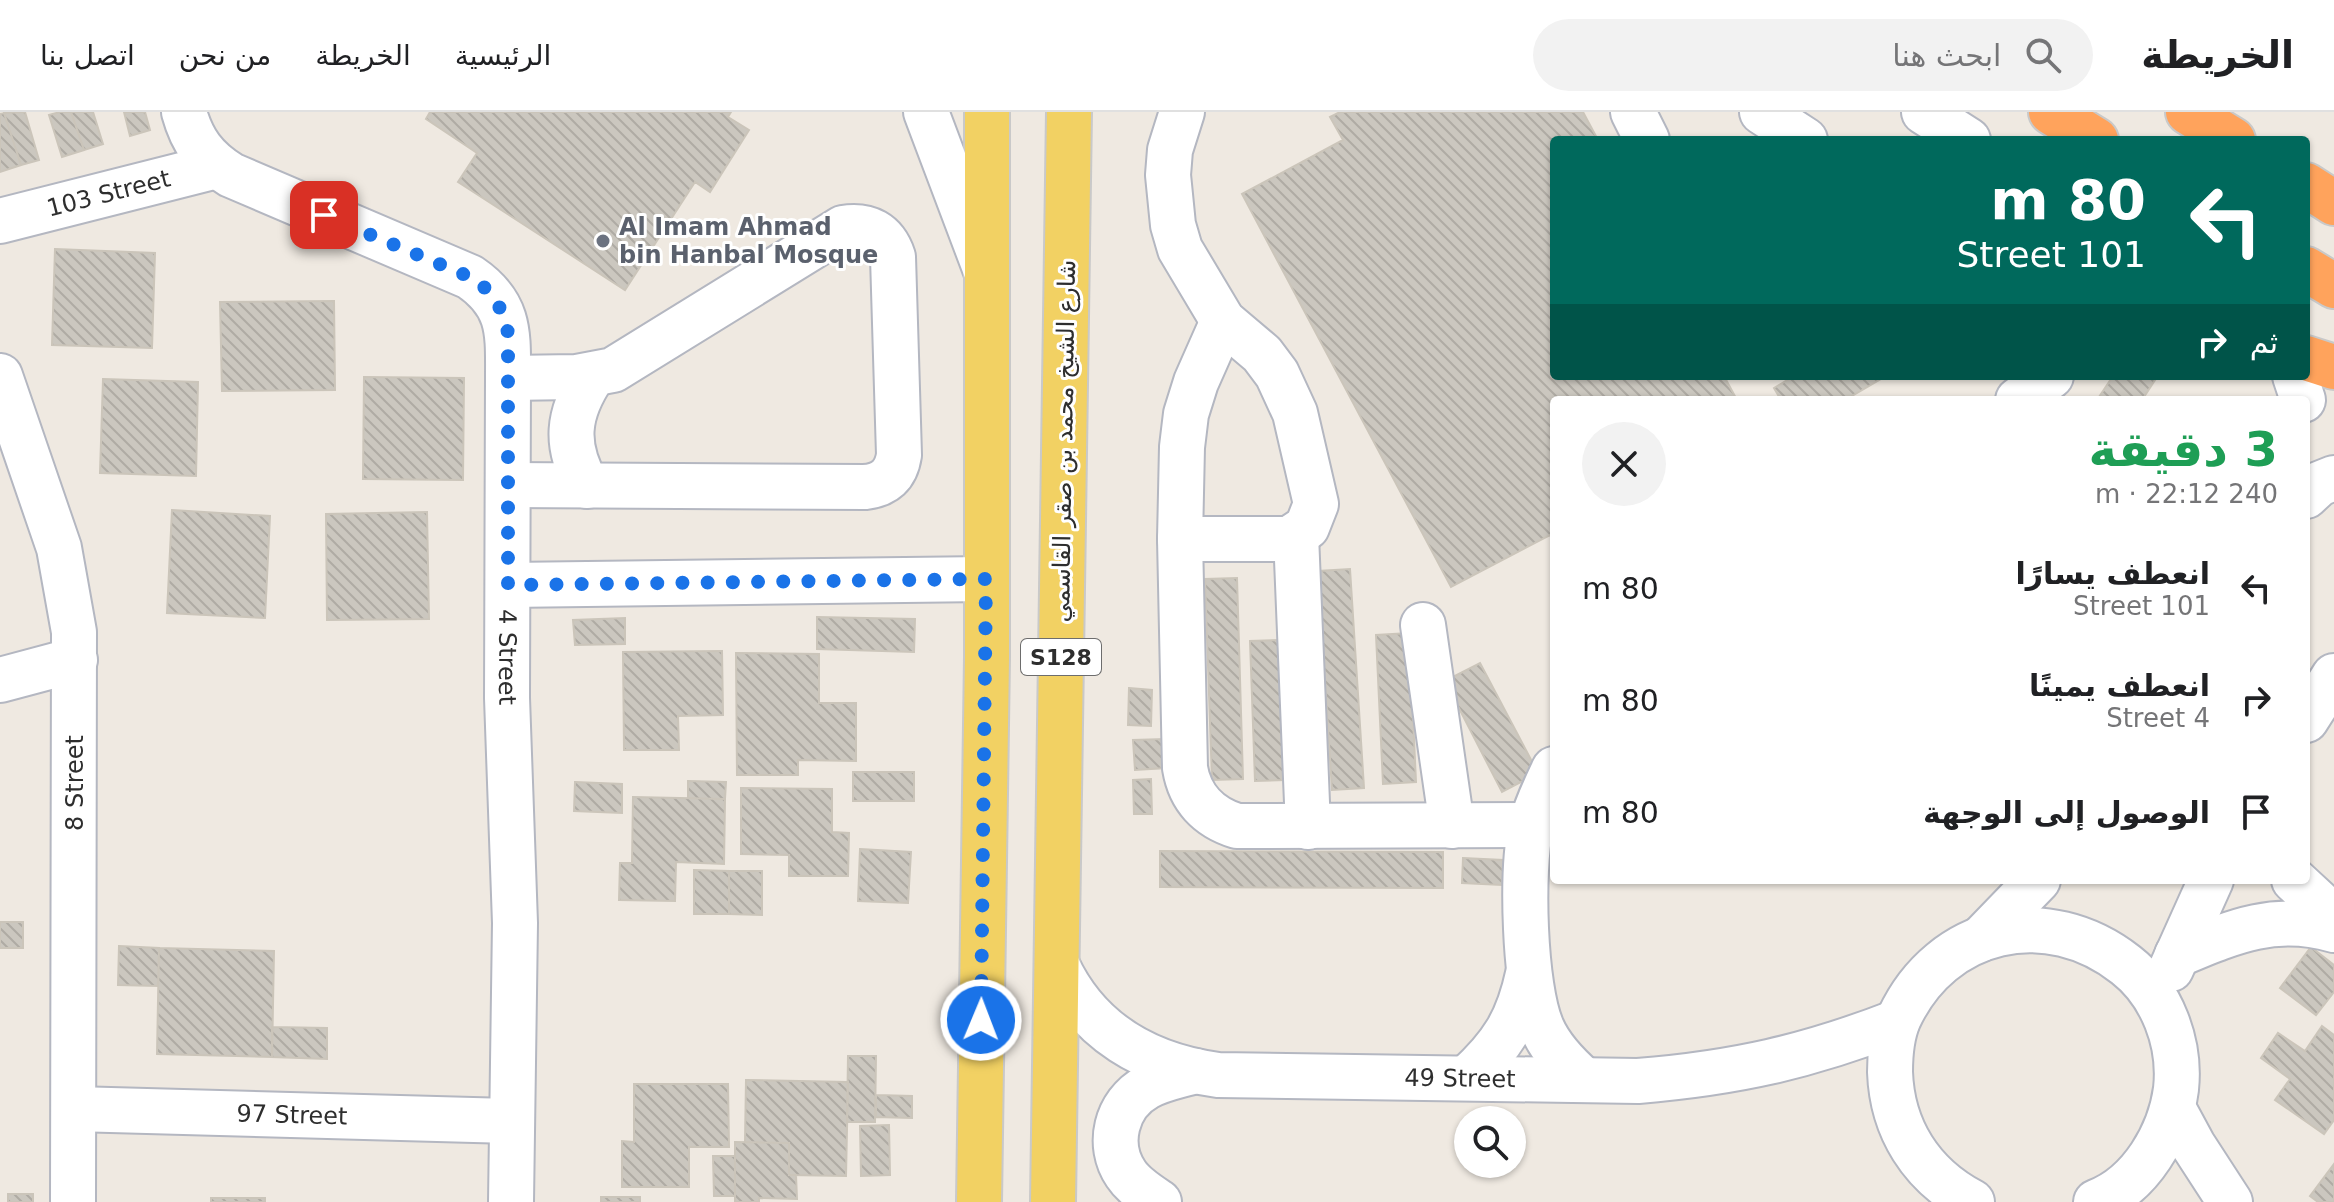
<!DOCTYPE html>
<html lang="ar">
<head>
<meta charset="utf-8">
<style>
  :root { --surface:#fff; --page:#f2f2f2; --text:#202124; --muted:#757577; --line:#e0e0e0 }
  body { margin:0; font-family:"DejaVu Sans","Noto Sans Arabic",sans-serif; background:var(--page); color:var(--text); direction:rtl; height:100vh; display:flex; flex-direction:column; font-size:30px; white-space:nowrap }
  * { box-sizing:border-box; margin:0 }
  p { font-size:26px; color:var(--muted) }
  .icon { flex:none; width:44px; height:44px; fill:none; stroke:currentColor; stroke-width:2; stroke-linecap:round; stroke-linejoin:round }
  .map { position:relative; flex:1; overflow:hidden; direction:ltr }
  .sheet { position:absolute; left:1550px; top:284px; width:760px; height:488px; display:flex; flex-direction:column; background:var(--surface); border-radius:8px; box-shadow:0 2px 6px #0004; direction:rtl }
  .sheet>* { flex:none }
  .top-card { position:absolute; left:1550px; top:24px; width:760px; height:244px; border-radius:8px; box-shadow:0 2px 6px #0004; direction:rtl; background:#00695c; color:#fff; overflow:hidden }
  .fabs { position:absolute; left:1454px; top:994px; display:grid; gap:16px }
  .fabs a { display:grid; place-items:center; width:72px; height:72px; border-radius:50%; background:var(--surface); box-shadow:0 2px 6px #0004; font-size:40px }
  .pin { position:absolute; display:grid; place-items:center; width:68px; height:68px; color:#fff; margin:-34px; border-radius:16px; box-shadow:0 4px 12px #0006 }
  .me { position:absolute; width:88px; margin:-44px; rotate:1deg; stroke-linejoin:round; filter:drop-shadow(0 0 6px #0008) }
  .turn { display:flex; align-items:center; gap:28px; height:168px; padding:0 32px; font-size:36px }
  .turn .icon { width:104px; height:104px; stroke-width:2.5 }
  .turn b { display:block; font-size:56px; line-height:68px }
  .then { display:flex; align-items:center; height:76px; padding:0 32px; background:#0003; gap:16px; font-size:30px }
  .round { display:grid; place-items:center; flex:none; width:84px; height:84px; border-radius:42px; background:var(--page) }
  .summary { display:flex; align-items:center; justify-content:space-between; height:136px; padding:0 32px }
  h1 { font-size:48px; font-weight:800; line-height:60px; color:#1e9e55 }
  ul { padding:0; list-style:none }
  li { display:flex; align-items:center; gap:24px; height:112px; padding:0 32px }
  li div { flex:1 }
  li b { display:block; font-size:30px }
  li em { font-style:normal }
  header { display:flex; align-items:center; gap:48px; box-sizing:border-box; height:112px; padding:0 40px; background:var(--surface); border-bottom:2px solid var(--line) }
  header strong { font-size:38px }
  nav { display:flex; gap:44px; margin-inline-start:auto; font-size:28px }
  .search { width:560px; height:72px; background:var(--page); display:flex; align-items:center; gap:20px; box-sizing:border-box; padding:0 28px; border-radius:44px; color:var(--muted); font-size:30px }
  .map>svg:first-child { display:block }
</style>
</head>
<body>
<header>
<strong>الخريطة</strong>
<div class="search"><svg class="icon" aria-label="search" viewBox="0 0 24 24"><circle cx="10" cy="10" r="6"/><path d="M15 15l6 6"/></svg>ابحث هنا</div>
<nav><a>الرئيسية</a><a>الخريطة</a><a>من نحن</a><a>اتصل بنا</a></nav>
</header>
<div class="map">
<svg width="2334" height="1090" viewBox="0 0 2334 1090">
  <defs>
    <pattern id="building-back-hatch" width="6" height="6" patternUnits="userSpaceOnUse" patternTransform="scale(2)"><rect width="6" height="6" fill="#cbc7bf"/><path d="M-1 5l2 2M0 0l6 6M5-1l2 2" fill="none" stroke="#afaba4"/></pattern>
  </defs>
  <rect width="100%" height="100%" fill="#efe9e1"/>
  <path fill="url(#building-back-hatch)" stroke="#cbc5ba" stroke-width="2" d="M25,0L39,48L21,53L4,1Z
    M60,0H71L84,38L62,45L49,3Z
    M71,0H93L103,32L84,38Z
    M124,0H145L150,18L130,24Z
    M430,0H731L728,5L749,18L710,80L695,70L625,178L458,70L477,41L426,7Z
    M1340,0H1583L1598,28H1554V264H1724L1737,288H1554V430L1550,423L1451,475L1242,82L1343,28L1330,5Z
    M4,1L21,53L0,60V2Z
    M55,137L155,141L152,236L52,233Z
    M334,189L335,278L222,279L220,190Z
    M1794,264H1886L1845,288H1781L1774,276Z
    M2113,264H2154L2157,265L2142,288H2097Z
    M364,265L464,266L463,368L363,367Z
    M103,267L198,270L196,364L100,361Z
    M172,398L270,404L265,506L167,501Z
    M427,400L429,507L327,508L326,402Z
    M1350,457L1364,676L1332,678L1318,459Z
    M1237,466L1243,667L1212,668L1205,467Z
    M817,505L915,507L914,540L817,537Z
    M625,506V532L575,533L573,508Z
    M1409,521L1416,670L1383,672L1376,523Z
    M1280,528L1285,668L1255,669L1250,529Z
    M722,539L723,603L678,604L679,638H624L623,540Z
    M736,541L819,542V591H856V649L798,648V663H737Z
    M1480,551L1538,661L1502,680L1445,569Z
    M1129,576L1152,578L1151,614L1128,613Z
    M1165,627L1167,656L1135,658L1133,628Z
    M853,660H914V689H853Z
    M1151,667L1152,702H1134L1133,668Z
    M688,669L726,670L725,687H688Z
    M575,670L622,672V701L574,699Z
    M741,676L832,677V720L849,721L848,764H789V743L741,742Z
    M633,685L725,687L724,752L676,750L675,789L619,788L620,751H632Z
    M860,737L911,740L908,791L858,789Z
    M1160,739L1443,740V776L1160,775Z
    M1463,746L1503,748L1502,773L1462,771Z
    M694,758L729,759V802H694Z
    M729,759H762V803L729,802Z
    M0,810H23V836H0Z
    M119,834L159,836L158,874L118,873Z
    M2311,835L2334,853V880L2316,903L2280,876Z
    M159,836L274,839L272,945L157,942Z
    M2322,914L2334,923V1008L2324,1022L2275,988L2290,967L2261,946L2278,921L2305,939Z
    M272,915L327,916V947L272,945Z
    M848,944H876L875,1010H847Z
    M746,968L848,970L846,1064L789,1063V1031L745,1030Z
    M634,972H728L729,1035H689V1075H622V1029L634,1030Z
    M876,983L912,984V1006L876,1005Z
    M889,1013L890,1063L861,1064L860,1014Z
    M735,1030L789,1031V1063H796L797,1087L759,1086V1090H735Z
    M713,1044H735V1084H714Z
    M2334,1052V1090H2318L2310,1084Z
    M8,1082H33V1090H8Z
    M601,1085H640V1090H601Z
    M211,1086H265V1090H211Z"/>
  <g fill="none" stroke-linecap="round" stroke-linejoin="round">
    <defs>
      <g id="minor">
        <path id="s1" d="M184,0C192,29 205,47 231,63L470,165C511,193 508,222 508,266L507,586L515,811L511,1090"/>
        <path d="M926,0L986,159"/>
        <path d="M1633,0L1647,28"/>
        <path d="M1762,0L1805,28"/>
        <path d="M1924,0L1968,28"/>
        <path id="s2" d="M0,109L217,54"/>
        <path d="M1223,209L1196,270L1186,302L1182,335L1180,427L1185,656C1190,686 1208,705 1237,714L1532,713"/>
        <path d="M0,264L59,436L74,520L73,1090"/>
        <path d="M2295,264L2303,288"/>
        <path d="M508,266L576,265L613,258L843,116C868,112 885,121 893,145L899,343C896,363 885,373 865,375L508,373"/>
        <path d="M2018,288L2051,264"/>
        <path d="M587,374C564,333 567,302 593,263"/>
        <path d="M2306,384L2319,372L2334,366"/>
        <path d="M1296,423L1308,715"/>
        <path d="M1180,427H1289L1307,415L1316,392L1295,301L1277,262L1262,242L1223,209L1180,137L1173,113L1168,63L1170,38L1182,0"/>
        <path d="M508,473L986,467"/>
        <path d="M1423,513L1452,714"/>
        <path d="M0,568L75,548"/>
        <path d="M2306,608L2334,564"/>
        <path d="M1554,657C1545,676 1536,694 1531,714C1521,759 1524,875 1542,916C1551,937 1567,953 1584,968"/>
        <path d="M2294,768L2334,805"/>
        <path d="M1981,827L2038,768"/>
        <path d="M2177,843C2232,820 2274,801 2334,818"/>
        <path id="s3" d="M1057,853C1088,920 1146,953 1218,963L1638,969C1735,961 1807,945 1897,910"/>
        <path d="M2171,857L2211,768"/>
        <path d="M1467,966C1502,934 1518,909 1528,862"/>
        <path d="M2173,996L2193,1033L2230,1090"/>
        <path id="s4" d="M74,997L511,1009"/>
        <path d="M1159,1090C1147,1082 1134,1074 1126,1062C1106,1033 1116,992 1147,975C1161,967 1179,964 1195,959"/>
        <path d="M1972,1090C1921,1063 1892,1017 1890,960C1890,943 1892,922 1899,906C1942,814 2047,791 2126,853C2162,881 2181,931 2176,977C2170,1022 2141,1073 2096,1090"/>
      </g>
      <path id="major" d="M979,1090L987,545V0
        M1053,1090L1069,0"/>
      <path id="highway" d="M2051,0L2096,28
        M2188,0L2233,28
        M2306,73L2334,91
        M2306,157L2334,174
        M2306,246L2334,255"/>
    </defs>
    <use href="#minor" stroke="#b4b7c1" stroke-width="48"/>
    <use href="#major" stroke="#c9c9c9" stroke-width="48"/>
    <use href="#highway" stroke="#c9c9c9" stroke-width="48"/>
    <use href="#minor" stroke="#fff" stroke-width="44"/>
    <use href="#major" stroke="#f2d163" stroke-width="44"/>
    <use href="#highway" stroke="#ffa35c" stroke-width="44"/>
  </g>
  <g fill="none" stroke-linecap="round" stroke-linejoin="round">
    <path stroke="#1a73e8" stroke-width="14" stroke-dasharray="0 25.2" d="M324,103L470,165L484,175L496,189L504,204L508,221V473L986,467L981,908"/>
  </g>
  <circle fill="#6b7280" stroke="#fff" stroke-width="3" cx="603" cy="129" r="8"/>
  <g text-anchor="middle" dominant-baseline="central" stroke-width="6" stroke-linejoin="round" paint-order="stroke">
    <rect fill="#fff" stroke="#6d6d6d" stroke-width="2" x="1021" y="527" width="80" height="36" rx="6"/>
    <g font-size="22" font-weight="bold" fill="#2e2e2e">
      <text x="1061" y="545">S128</text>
    </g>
    <g font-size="24" fill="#2e2e2e" stroke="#fff">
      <text stroke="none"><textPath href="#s2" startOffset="112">103 Street</textPath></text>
      <text transform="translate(1064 329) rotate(-89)">شارع الشيخ محمد بن صقر القاسمي</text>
      <text stroke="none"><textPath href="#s1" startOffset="734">4 Street</textPath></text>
      <text transform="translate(75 671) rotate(-90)">8 Street</text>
      <text stroke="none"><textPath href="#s3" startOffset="446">49 Street</textPath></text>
      <text stroke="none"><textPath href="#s4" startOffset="218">97 Street</textPath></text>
    </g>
    <g font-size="24" font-weight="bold" fill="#5b616d" stroke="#fff" text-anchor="start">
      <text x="619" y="115">Al Imam Ahmad<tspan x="619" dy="28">bin Hanbal Mosque</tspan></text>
    </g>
  </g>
</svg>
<div class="fabs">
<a><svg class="icon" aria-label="search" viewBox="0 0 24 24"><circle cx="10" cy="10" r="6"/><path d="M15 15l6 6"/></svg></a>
</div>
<div class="pin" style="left:324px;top:103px;background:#d93025"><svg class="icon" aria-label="arrive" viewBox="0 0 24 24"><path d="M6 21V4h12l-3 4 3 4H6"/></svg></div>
<svg class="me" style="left:981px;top:908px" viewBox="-20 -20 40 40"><circle r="17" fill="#1a73e8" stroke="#fff" stroke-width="3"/><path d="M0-11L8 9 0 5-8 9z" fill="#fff"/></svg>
<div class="top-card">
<div class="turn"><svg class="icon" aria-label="left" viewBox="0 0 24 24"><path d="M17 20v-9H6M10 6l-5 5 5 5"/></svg><div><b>80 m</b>101 Street</div></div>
<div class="then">ثم<svg class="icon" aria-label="right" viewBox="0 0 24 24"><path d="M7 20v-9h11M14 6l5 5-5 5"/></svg></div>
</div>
<section class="sheet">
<div class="summary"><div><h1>3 دقيقة</h1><p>240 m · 22:12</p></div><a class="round"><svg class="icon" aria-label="close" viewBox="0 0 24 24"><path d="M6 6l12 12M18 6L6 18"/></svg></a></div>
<ul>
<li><svg class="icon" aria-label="left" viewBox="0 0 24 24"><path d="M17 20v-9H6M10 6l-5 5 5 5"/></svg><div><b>انعطف يسارًا</b><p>101 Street</p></div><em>80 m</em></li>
<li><svg class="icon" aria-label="right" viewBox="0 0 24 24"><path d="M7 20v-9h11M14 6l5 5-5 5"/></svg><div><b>انعطف يمينًا</b><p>4 Street</p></div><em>80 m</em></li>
<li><svg class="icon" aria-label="arrive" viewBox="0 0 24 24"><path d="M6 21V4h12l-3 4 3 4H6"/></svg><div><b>الوصول إلى الوجهة</b></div><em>80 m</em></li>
</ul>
</section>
</div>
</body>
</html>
